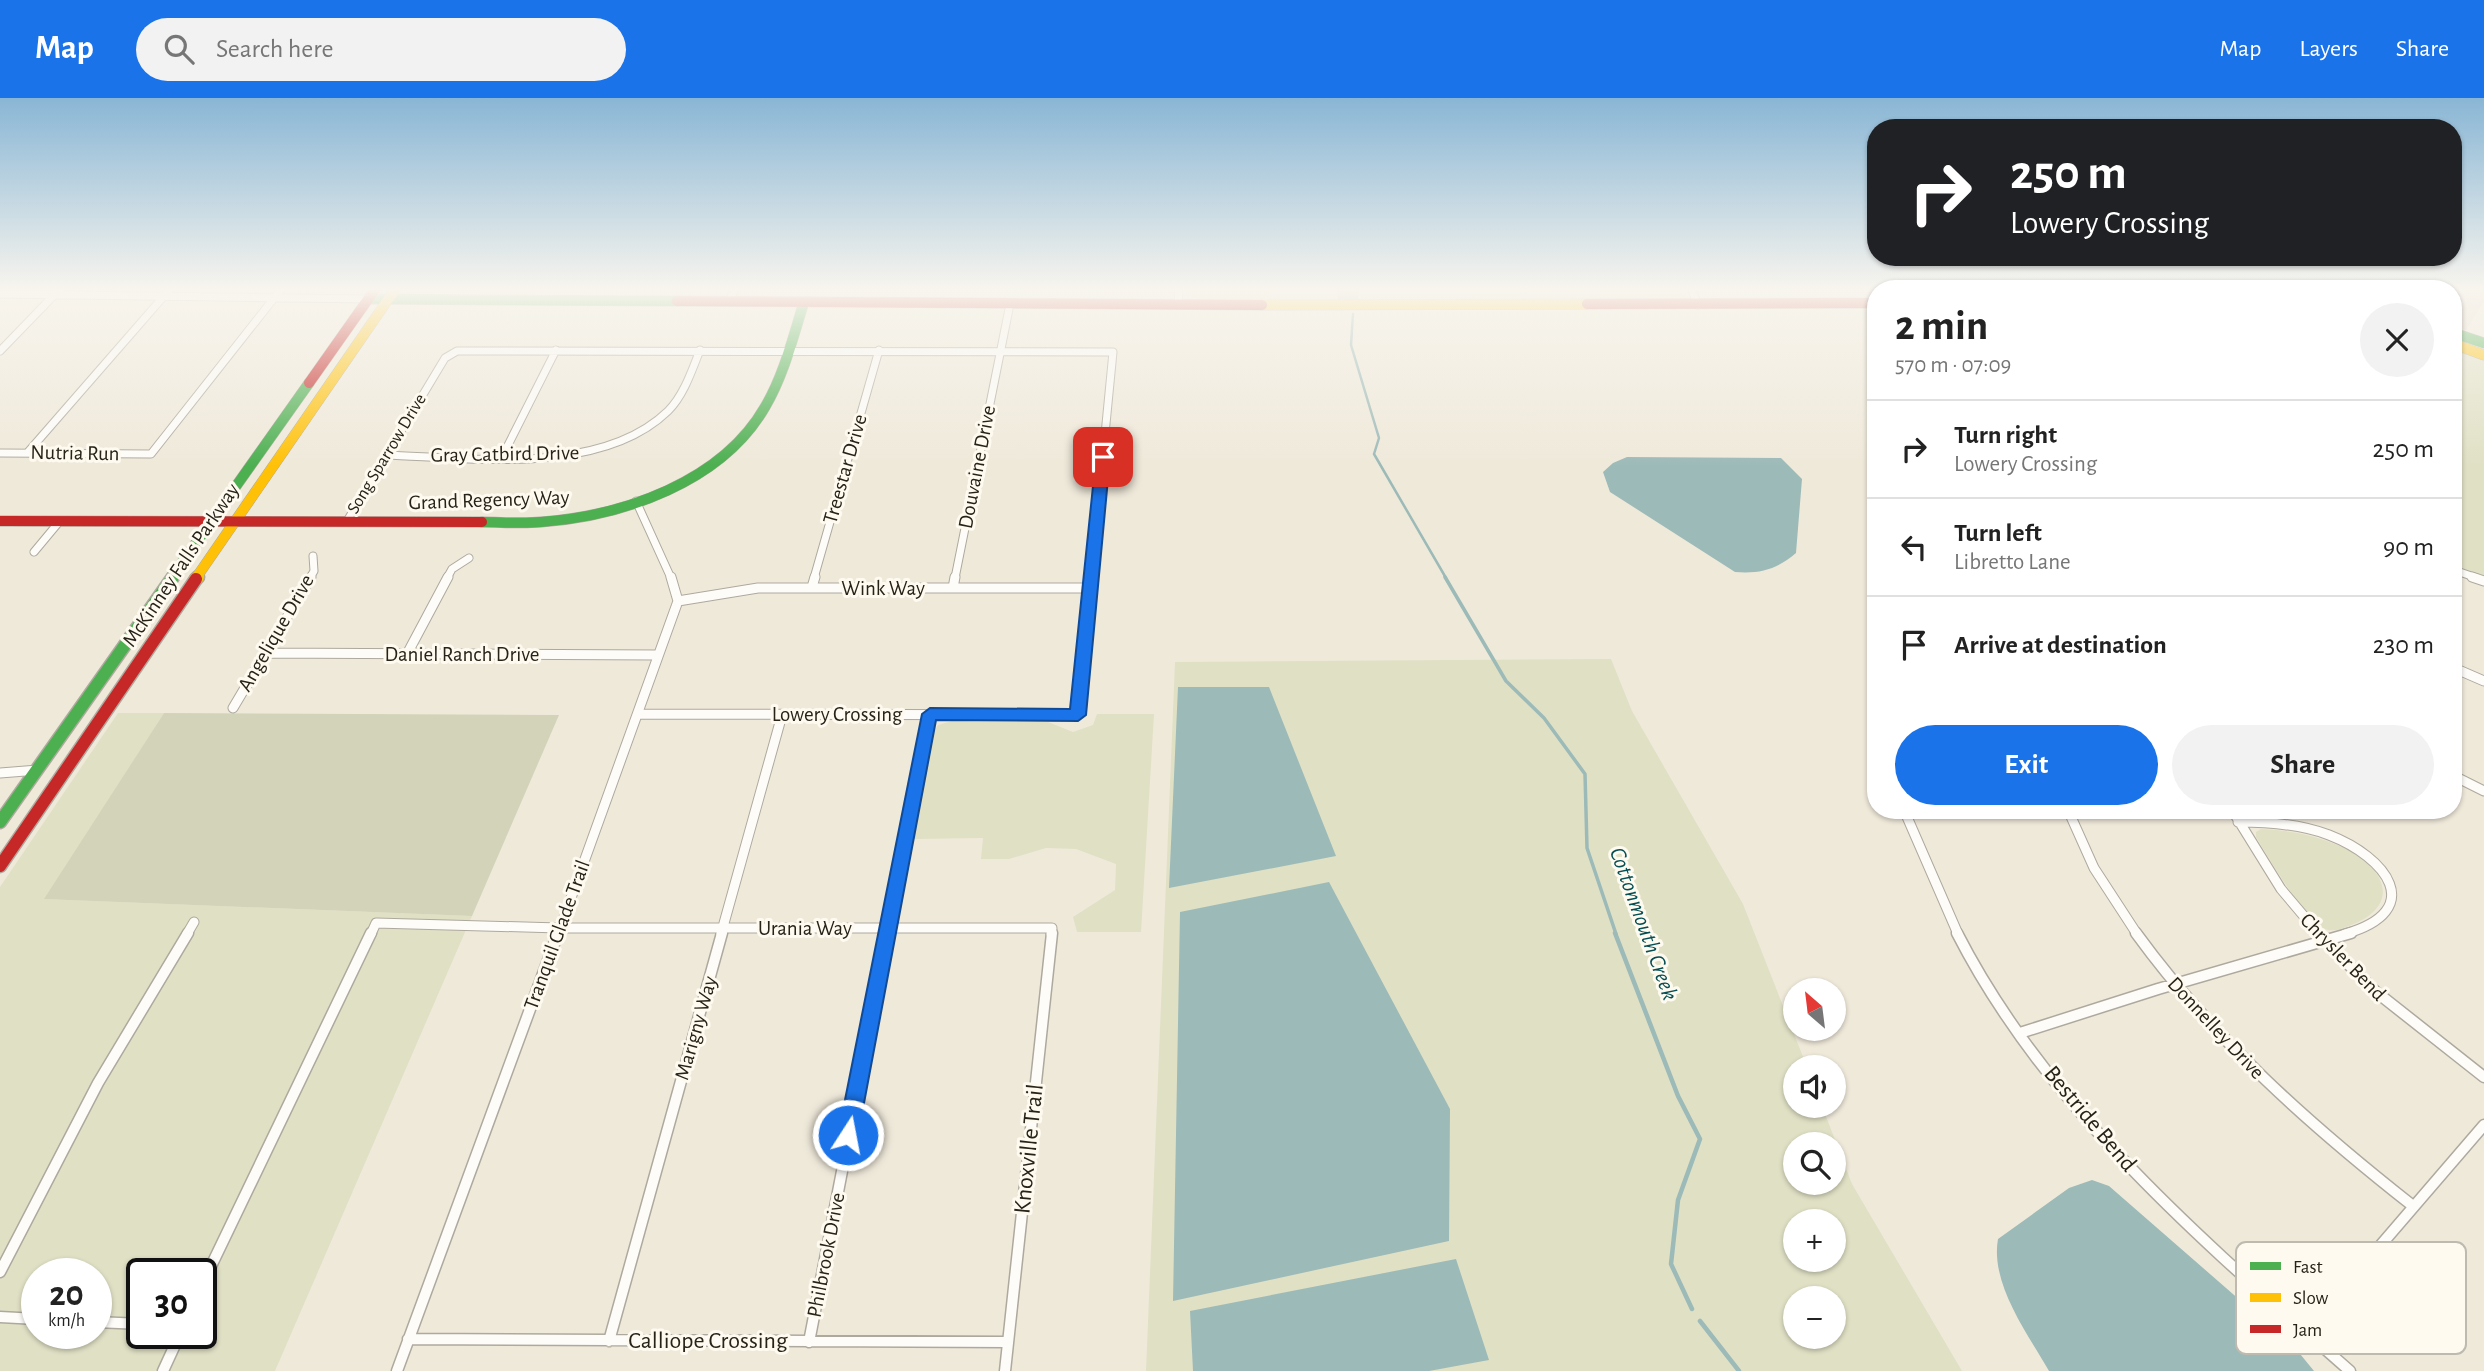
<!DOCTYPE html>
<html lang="en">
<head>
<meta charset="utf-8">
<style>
  :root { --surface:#fff; --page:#f2f2f2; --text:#222; --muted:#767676; --line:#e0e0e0; --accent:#1a73e8 }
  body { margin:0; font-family:"Alegreya Sans",sans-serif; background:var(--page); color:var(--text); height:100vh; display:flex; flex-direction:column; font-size:26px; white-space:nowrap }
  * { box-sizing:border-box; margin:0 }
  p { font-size:23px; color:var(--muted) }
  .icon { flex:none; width:38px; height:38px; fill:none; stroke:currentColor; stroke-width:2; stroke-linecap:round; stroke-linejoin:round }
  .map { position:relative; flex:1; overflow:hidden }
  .side { position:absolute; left:1867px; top:182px; width:595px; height:539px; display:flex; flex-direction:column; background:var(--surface); border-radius:28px; box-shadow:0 2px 5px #0004 }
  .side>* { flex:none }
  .banner { position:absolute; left:1867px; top:21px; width:595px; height:147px; border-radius:28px; box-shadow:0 2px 5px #0004; background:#202124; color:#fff; overflow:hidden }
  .needle { width:46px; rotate:332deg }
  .tools { position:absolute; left:1783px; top:880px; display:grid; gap:14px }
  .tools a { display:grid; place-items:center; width:63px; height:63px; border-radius:50%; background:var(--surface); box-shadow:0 2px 5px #0004; font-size:35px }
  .speed { position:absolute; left:21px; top:1160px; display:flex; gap:14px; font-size:35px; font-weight:700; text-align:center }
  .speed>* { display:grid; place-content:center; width:91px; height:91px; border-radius:50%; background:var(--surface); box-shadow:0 2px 5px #0004; line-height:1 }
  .speed small { font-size:18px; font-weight:400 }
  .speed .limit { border:4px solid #111; border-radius:10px; background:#fff; color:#111 }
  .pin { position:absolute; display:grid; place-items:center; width:60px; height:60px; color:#fff; margin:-30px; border-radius:14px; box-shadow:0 4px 10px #0006 }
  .me { position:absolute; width:77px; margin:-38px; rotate:11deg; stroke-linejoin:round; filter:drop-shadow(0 0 5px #0008) }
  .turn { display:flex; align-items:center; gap:24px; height:147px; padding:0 28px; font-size:32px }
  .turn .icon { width:91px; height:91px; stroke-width:2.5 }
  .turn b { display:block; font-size:49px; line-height:60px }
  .round { display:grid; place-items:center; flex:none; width:74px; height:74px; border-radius:37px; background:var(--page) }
  .headline { display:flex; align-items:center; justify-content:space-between; height:119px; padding:0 28px }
  h1 { font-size:42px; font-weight:700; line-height:52px }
  .cta { display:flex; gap:14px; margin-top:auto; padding:14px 28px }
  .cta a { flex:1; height:80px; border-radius:42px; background:var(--accent); color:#fff; font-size:28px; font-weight:700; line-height:80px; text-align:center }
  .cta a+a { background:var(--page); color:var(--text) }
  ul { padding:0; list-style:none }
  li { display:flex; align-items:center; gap:21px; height:98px; padding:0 28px; border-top:2px solid var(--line) }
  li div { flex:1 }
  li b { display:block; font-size:26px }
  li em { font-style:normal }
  header { display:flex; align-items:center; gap:42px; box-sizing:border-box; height:98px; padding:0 35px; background:var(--accent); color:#fff }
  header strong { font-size:33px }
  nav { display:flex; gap:38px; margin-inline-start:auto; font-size:24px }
  .search { width:490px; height:63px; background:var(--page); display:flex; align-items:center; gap:18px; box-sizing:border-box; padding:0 24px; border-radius:38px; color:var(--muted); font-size:26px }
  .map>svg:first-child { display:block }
</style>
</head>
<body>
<header>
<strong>Map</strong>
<div class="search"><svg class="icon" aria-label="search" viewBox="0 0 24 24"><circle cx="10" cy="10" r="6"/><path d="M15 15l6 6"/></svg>Search here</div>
<nav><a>Map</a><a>Layers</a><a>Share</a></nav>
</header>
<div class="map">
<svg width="2484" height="1273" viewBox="0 0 2484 1273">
  <rect width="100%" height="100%" fill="#efe9da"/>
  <path fill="#e6d8ca" d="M2340,190H2484V203L2466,232L2454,227V191Z"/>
  <path fill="#e0e0c5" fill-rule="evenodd" d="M1189,190H1685L1687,197L1682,202H1675L1197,201L1190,199Z
    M2454,249L2484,261V478L2454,467Z
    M1611,561L1632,613L1743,806L1807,969L1796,970V1008H1822L1852,1086L1962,1273H1146L1175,564ZM1796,1046H1834V1085H1796ZM1796,1124H1834V1162H1796ZM1796,1200H1834V1239H1796Z
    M118,615H164L45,801L472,818L275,1273H0V789ZM37,1176H96V1236H37ZM142,1176H201V1236H142Z
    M1097,616H1154L1141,834H1077L1073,819L1115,792L1116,766L1076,751L1046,750L1009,761H981L983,740L914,741L934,634L938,627L952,623L1048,624L1073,634L1093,627Z
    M2261,731C2288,732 2315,737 2340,748C2384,767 2405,807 2349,828C2341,831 2331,835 2323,830C2301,816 2270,762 2256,739V734Z"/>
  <path fill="#d2d3b8" d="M164,615L559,617L472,818L44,801Z"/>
  <path fill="#9cbab8" d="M1627,359L1781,360L1802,381L1796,455C1777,471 1761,476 1735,474L1610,394L1603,374L1613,365Z
    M1178,589H1269L1336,758L1169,790Z
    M1329,784L1450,1011L1449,1143L1173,1203L1180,814Z
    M2092,1082L2109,1088L2296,1251L2314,1273H2049C2027,1235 1990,1185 1998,1141L2069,1090Z
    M1456,1161L1489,1262L1429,1273H1193L1190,1213Z"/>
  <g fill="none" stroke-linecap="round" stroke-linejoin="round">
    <path stroke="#9cbab8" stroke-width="2.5" d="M1353,216L1351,247L1379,340L1374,356L1446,480"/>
    <path stroke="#9cbab8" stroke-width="3.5" d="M1445,479L1506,583L1544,620L1585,676L1587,750L1616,836"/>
    <path stroke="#9cbab8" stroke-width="4.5" d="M1615,835L1678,998L1700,1041L1678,1102L1671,1166L1692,1211
      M1700,1223L1739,1273"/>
    <path stroke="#9cbab8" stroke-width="21" d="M1348,198V190"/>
    <defs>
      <path id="street-far2" d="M1691,190L1698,207
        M0,196L369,201
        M729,204L735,190
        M1178,207L1179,190
        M0,253L61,190
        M28,354L171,190
        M0,355L151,356L282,190
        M386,357C471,360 601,378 668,313C684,297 692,272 700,252
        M502,359L556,252
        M636,403L671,480
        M347,423L445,260L457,253L1113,254L1091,480
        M34,454L59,424
        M2454,472L2477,480
        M310,480L314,473L313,458
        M447,480L452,471L469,460
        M814,480L879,252
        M955,480L1010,206"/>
      <path id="street-far1" d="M2472,479L2484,483
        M812,489L815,479
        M953,490L955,479
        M678,503L758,490H1090
        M266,555L658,557
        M407,556L448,479
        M2454,570L2484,583
        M233,610L311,479
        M639,616L1078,617L1091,479
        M0,675L38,672
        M2454,678L2484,693
        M1904,712L1958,836
        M2068,712L2094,770L2137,836
        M2232,712L2281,791L2319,836
        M2238,724C2269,724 2300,726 2329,737C2386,759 2428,812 2345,836
        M187,836L194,824
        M371,836L376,825L559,830H1052L1051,836
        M558,836L678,503L671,479
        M721,836L782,617
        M888,836L930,616"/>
      <path id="street" d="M1957,835C2047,1011 2204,1144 2350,1273
        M2136,835C2213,941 2310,1027 2413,1108
        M2317,835L2375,893L2484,979
        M2020,935L2158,891L2351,835
        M0,1174L98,985L188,835
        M201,1189L371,835
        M0,1219L37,1221
        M96,1224L142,1226
        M2306,1234L2484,1027
        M408,1241L1008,1244
        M609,1243L722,835
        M809,1244L888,835
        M163,1273L180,1236
        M397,1273L558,835
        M1005,1273L1052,835"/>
      <path id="fast-far1" d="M2285,190L2288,191
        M369,201L677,203
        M2454,235L2484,245
        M482,424C501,424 521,426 541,424C623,418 722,384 765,309C784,277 793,239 804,204
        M171,480L309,285"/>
      <path id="fast" d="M0,724L173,479"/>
      <path id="slow-far1" d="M2111,191L2114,190
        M2133,191L2136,190
        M1262,207L1587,206
        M2454,246L2484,257
        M196,480L396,190"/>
      <path id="slow" d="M196,481L198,479"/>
      <path id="jam-far1" d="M2317,190L2321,191
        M677,203L1262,207
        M1587,206L1876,205
        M309,285L376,190
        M0,423L482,424"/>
      <path id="jam" d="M0,768L196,481"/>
    </defs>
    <use href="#street-far2" stroke="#aea99e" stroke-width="9"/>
    <use href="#street-far1" stroke="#aea99e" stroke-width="11"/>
    <use href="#street" stroke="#aea99e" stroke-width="13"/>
    <use href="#fast-far1" stroke="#aea99e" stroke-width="11"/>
    <use href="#fast" stroke="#aea99e" stroke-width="15"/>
    <use href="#slow-far1" stroke="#aea99e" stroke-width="11"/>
    <use href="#slow" stroke="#aea99e" stroke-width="15"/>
    <use href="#jam-far1" stroke="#aea99e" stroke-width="11"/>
    <use href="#jam" stroke="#aea99e" stroke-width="15"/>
    <use href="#street-far2" stroke="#fdfcf9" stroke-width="7"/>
    <use href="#street-far1" stroke="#fdfcf9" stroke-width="9"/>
    <use href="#street" stroke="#fdfcf9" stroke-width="10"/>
    <use href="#fast-far1" stroke="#4caf50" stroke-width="10"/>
    <use href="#fast" stroke="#4caf50" stroke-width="12"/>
    <use href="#slow-far1" stroke="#ffc107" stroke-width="10"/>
    <use href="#slow" stroke="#ffc107" stroke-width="12"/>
    <use href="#jam-far1" stroke="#c62828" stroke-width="10"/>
    <use href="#jam" stroke="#c62828" stroke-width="12"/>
  </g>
  <linearGradient id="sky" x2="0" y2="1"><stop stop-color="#89b6d5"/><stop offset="0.52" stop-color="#f8f5ee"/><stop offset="1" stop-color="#f8f5ee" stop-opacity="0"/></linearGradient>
  <rect width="2484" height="368" fill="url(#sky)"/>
  <path fill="#1a73e8" stroke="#114b97" stroke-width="2" d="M1103,355L1110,359L1086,617L1078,623L936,622L858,1037L855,1044L848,1047L841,1044L838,1037L922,616L930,610L1070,611L1096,359Z"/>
  <g text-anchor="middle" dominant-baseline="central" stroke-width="6" stroke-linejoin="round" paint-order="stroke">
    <g font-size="18" fill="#272319" stroke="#fefaf0">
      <text transform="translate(387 356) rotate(-59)">Song Sparrow Drive</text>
    </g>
    <g font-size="21" fill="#272319" stroke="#fefaf0">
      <text transform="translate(75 355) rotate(1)">Nutria Run</text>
      <text transform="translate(505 356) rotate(-1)">Gray Catbird Drive</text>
      <text transform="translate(977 369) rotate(-79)">Douvaine Drive</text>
      <text transform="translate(845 371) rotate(-74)">Treestar Drive</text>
      <text transform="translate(489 402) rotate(-2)">Grand Regency Way</text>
      <text transform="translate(181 467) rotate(-56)">McKinney Falls Parkway</text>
      <text x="883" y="490">Wink Way</text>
      <text transform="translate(276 535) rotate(-60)">Angelique Drive</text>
      <text x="462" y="556">Daniel Ranch Drive</text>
      <text x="837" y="616">Lowery Crossing</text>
      <text x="805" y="830">Urania Way</text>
      <text transform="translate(557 837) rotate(-70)">Tranquil Glade Trail</text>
      <text transform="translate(2343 859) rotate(46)">Chrysler Bend</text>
      <text transform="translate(696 930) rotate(-74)">Marigny Way</text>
      <text transform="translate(2216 930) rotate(47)">Donnelley Drive</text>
      <text transform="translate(826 1157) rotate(-79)">Philbrook Drive</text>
    </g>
    <g font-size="23" font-style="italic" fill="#054e53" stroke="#fefaf0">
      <text transform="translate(1643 826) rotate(70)">Cottonmouth Creek</text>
    </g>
    <g font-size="24" fill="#272319" stroke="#fefaf0">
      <text transform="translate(2090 1021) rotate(50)">Bestride Bend</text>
      <text transform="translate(1029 1051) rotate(-84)">Knoxville Trail</text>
      <text x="708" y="1243">Calliope Crossing</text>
    </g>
  </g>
  <rect x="2236" y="1144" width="230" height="112" rx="10" fill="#fefaf0" stroke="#bebab0" stroke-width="2"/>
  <rect x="2250" y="1164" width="31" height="8" fill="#4caf50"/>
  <rect x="2250" y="1195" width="31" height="9" fill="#ffc107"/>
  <rect x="2250" y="1227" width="31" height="8" fill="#c62828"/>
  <g font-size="19" fill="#272319">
    <text x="2293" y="1175">Fast</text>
    <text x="2293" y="1206">Slow</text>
    <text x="2293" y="1238">Jam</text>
  </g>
</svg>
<div class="tools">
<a><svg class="needle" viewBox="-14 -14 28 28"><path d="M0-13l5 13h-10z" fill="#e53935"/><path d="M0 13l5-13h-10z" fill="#767676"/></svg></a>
<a><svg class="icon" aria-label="sound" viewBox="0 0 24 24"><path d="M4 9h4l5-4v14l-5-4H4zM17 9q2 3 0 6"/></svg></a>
<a><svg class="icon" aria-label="search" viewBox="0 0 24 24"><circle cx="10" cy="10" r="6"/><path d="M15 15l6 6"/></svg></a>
<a>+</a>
<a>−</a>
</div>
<div class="speed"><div>20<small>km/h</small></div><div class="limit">30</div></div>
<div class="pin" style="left:1103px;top:359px;background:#d93025"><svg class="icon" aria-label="arrive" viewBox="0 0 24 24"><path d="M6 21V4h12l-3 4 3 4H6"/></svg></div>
<svg class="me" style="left:848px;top:1037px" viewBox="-20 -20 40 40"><circle r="17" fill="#1a73e8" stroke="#fff" stroke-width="3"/><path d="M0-11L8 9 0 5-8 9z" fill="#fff"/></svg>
<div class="banner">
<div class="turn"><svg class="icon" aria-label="right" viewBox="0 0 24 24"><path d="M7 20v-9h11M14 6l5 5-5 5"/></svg><div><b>250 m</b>Lowery Crossing</div></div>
</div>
<section class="side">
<div class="headline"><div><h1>2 min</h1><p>570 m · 07:09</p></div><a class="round"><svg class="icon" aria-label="close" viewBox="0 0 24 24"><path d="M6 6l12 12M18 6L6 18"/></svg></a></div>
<ul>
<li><svg class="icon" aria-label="right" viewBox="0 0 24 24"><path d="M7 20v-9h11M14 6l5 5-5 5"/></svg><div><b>Turn right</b><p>Lowery Crossing</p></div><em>250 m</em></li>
<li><svg class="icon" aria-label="left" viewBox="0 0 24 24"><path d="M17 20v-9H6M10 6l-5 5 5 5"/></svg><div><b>Turn left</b><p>Libretto Lane</p></div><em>90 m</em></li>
<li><svg class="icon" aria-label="arrive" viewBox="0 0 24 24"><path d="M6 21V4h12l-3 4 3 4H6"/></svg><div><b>Arrive at destination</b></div><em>230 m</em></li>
</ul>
<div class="cta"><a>Exit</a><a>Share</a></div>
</section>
</div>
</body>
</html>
